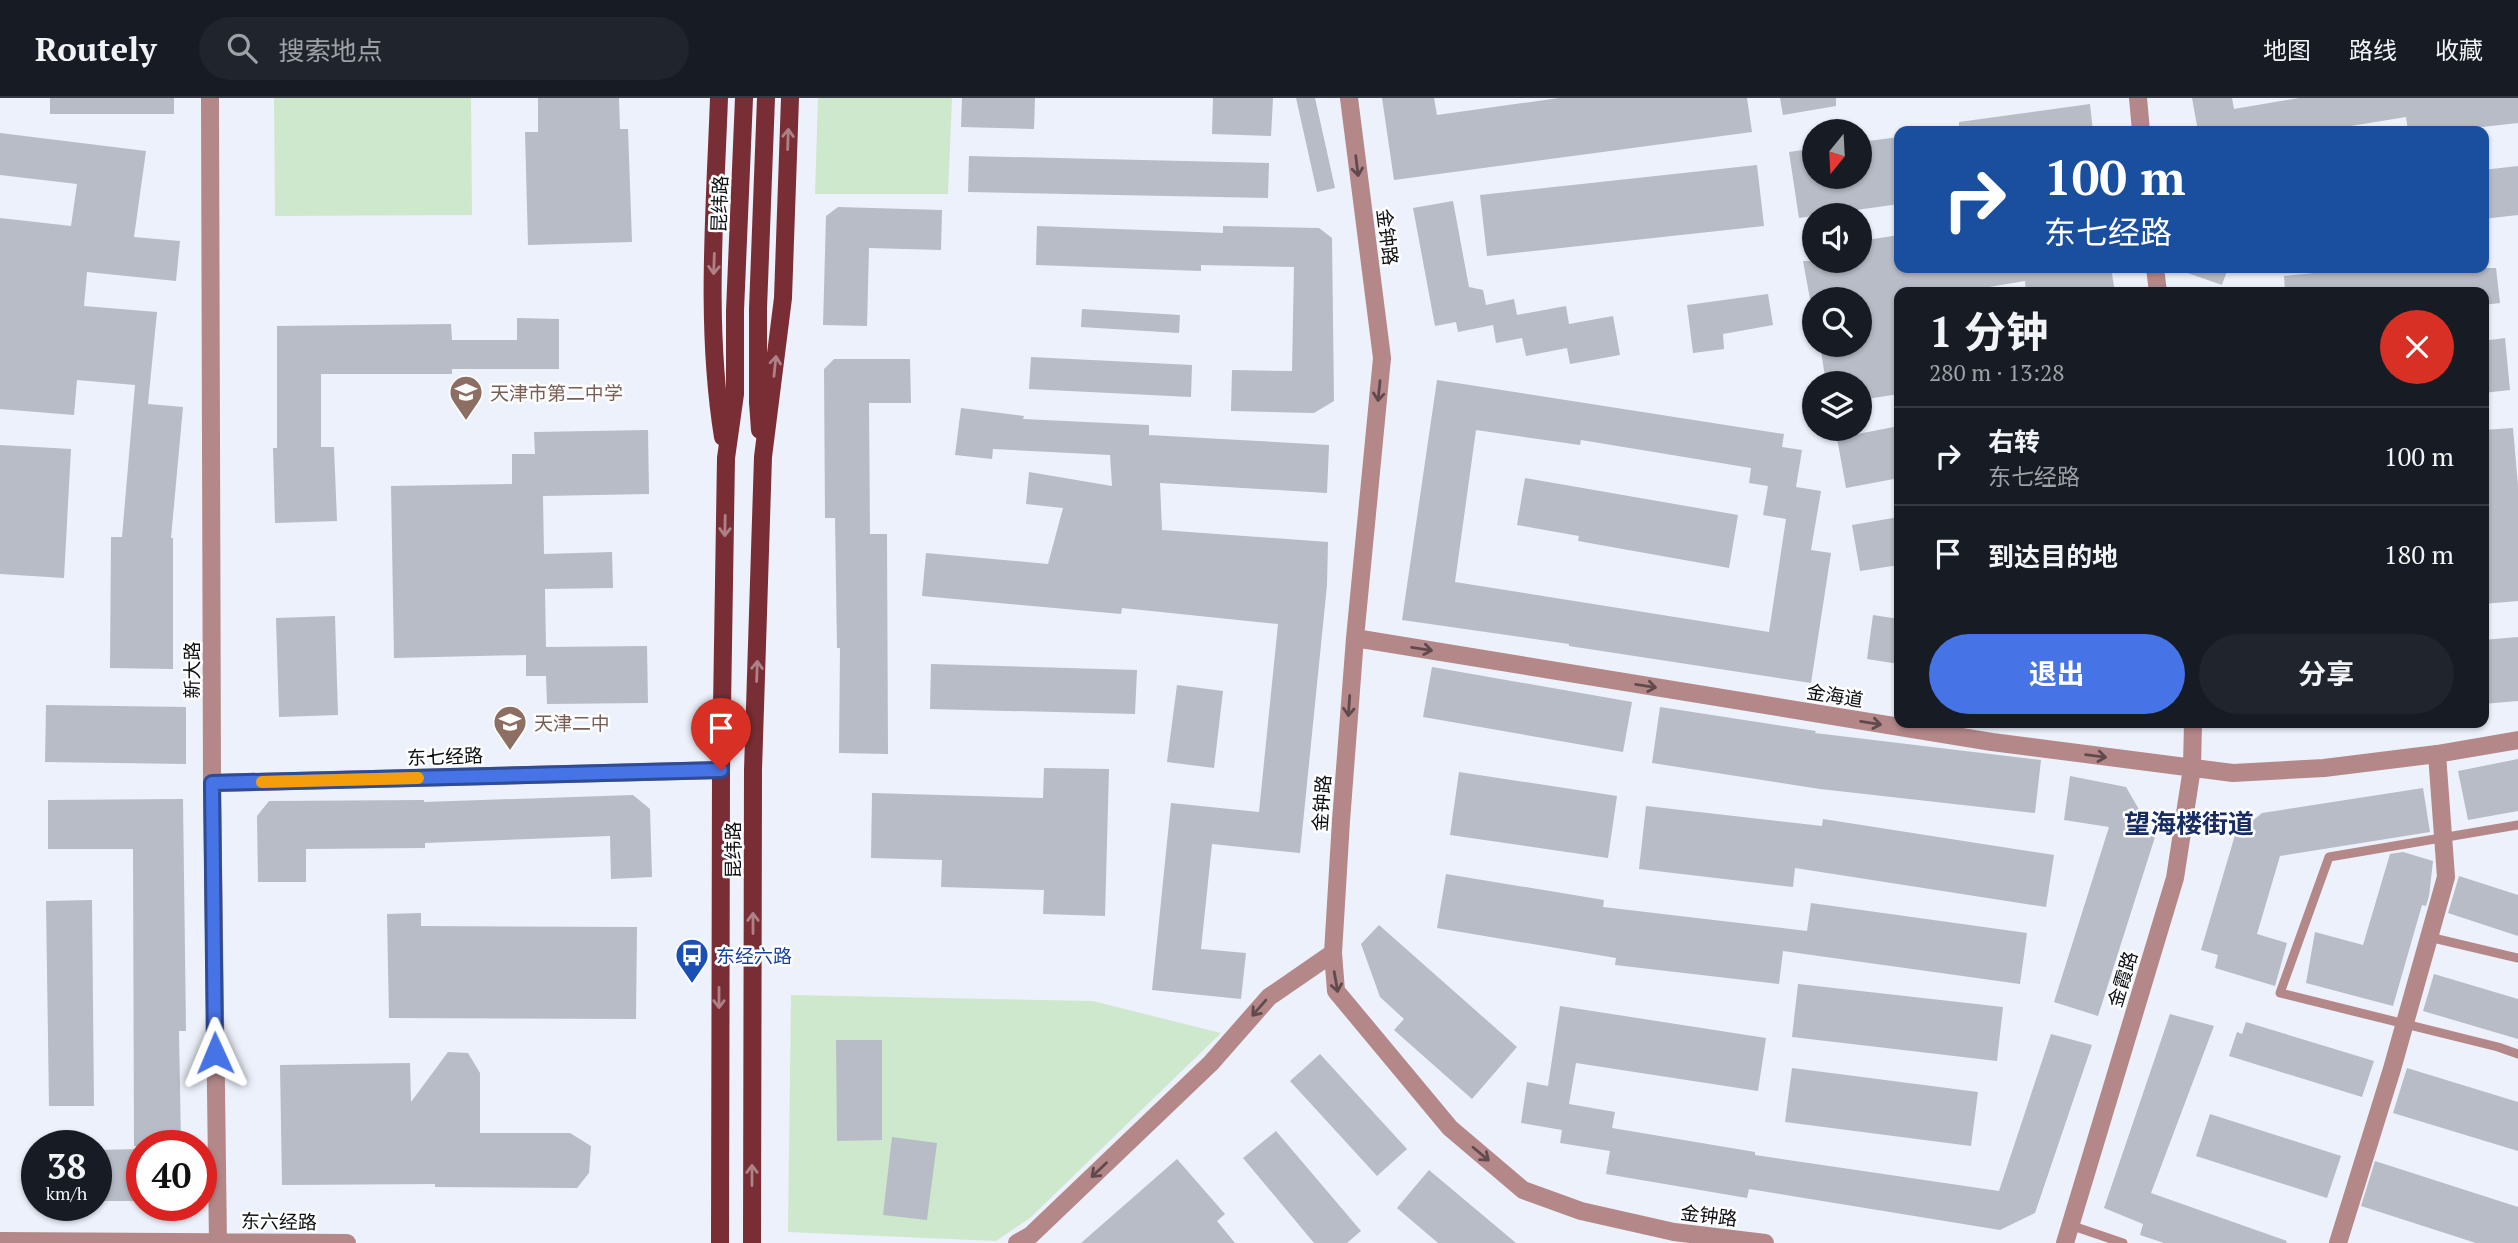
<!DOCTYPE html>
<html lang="zh">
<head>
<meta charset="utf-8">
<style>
  :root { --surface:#171b24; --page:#20242c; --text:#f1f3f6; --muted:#9ea1a6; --line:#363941; --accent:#4674e6 }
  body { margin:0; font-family:"PT Serif","Noto Sans SC",serif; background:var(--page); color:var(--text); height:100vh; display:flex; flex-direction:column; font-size:26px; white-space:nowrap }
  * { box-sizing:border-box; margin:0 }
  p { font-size:23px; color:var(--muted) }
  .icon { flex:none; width:38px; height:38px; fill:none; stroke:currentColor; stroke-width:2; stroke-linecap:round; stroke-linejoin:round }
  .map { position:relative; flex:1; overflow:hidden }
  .sheet { position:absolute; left:1894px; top:189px; width:595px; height:441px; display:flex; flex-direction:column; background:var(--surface); border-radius:14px; box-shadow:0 2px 5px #0004 }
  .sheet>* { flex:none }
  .top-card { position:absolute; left:1894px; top:28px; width:595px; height:147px; border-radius:14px; box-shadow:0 2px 5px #0004; background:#1a4fa0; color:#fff; overflow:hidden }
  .needle { width:46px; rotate:198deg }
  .controls { position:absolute; left:1802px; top:21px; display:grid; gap:14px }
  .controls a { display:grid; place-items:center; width:70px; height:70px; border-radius:50%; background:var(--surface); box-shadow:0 2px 5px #0004; font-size:35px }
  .speed { position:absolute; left:21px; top:1032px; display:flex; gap:14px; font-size:35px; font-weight:700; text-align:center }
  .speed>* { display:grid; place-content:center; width:91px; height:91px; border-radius:50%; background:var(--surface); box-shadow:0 2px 5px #0004; line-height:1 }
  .speed small { font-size:18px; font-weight:400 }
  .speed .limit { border:10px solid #d22; background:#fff; color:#111 }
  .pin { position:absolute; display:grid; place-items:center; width:60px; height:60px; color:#fff; margin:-72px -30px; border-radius:50% 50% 50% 0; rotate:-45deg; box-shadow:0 0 7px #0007 }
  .pin .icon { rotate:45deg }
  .me { position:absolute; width:77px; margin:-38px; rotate:359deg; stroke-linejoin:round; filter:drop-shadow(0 0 5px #0008) }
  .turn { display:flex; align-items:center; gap:24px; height:147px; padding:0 35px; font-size:32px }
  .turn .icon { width:91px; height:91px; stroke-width:2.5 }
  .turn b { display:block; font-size:49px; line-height:60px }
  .round { display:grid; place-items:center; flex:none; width:74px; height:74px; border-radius:37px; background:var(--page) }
  .summary { display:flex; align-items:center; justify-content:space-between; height:119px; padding:0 35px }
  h1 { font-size:42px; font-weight:700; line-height:52px }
  .cta { display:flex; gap:14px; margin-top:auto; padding:14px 35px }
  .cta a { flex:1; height:80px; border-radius:42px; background:var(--accent); color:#fff; font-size:28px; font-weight:700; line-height:80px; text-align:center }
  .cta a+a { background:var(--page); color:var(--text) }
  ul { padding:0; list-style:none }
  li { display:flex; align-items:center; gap:21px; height:98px; padding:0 35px; border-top:2px solid var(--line) }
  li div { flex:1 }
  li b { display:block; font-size:26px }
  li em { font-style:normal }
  header { display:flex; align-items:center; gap:42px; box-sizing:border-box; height:98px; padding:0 35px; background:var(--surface); border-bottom:2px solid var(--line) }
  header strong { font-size:33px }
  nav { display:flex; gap:38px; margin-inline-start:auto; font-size:24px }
  .search { width:490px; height:63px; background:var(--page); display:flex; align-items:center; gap:18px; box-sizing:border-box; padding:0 24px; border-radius:38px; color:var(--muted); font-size:26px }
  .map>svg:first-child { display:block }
</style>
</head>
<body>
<header>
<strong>Routely</strong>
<div class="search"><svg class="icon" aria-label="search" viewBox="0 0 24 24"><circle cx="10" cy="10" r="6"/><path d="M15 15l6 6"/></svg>搜索地点</div>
<nav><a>地图</a><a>路线</a><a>收藏</a></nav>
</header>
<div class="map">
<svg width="2518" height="1145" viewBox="0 0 2518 1145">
  <rect width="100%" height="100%" fill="#ecf1fb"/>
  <path fill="#cee8cd" d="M274,0H471L472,117L275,118Z
    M818,0H952L948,96H815Z
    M791,897L1093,903L1221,935L1030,1120L996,1143L788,1134Z"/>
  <path fill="#b7bcc6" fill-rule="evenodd" d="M50,0H174V16H50Z
    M538,0H619L620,31H628L632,144L528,147L525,34H538Z
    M962,0H1035L1034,31L961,29Z
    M1213,0H1273L1271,38L1212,36Z
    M1296,0H1315L1335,90L1317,94Z
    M1382,0H1434L1437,17L1559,0H1747L1752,34L1394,82Z
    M1780,0H1836V8L1783,17Z
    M2192,0H2232L2234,11L2299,0H2518V25L2446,33H2408L2406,19L2320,33H2216V31L2198,33Z
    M2090,6L2093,33H1959V24Z
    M0,35L146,53L134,139L180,143L176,183L87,174L84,208L157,214L148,306L183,309L171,440H173V571L110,570L111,439H122L135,287L77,282L74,317L0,311V120L71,128L77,86L0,77Z
    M1899,39V106L1799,120L1789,54L1815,50V79H1860V44Z
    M969,58L1269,65L1268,100L968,94Z
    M1757,67L1764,128L1487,158L1480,97Z
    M2518,68V117L2483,121V72Z
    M1453,103L1469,189L1483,192L1486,207L1514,201L1517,217L1566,208L1569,226L1613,218L1620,257L1570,266L1567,250L1526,258L1522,240L1496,245L1493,227L1458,234L1456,224L1435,228L1413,110Z
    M838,109L942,112L941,152L869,150L867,228L823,227L826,118Z
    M1037,128L1223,135V128L1319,130L1332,140L1334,303L1314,315L1231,313L1232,272L1292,273L1294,169L1201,167V173L1036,167Z
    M1899,137V170H2111L2115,194H2026L2025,183L1959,194H1899V296L1860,302V285H1826L1820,247H1860V201H1810L1803,163H1860V143Z
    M2180,170H2228L2222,187L2179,172Z
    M2367,170H2496L2500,205L2483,207V194H2285L2284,178Z
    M1768,196L1773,227L1723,236L1724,251L1693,255L1687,207Z
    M1082,211L1180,217L1179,235L1081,229Z
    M517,220L559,221V271H452V276H321V349H334L337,423L275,425L273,350H277V228L451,226L452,242H517Z
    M2505,240L2510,292L2483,295V243Z
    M1031,259L1192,267L1191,299L1029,291Z
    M834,261H910L911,305H869L870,436H887L888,656L839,655L840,550H837L835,420H825L824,271Z
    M1437,282L1784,336L1782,349L1802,352L1796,389L1821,393L1811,452L1831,455L1811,585L1569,548V546L1402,522ZM1476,332L1580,347L1581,342L1751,370L1749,385L1768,388L1763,417L1786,421L1769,534L1455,484Z
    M961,310L1024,318L1023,321L1149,327V337L1329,347L1327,395L1160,385L1162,432L1328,444L1327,487L1300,755L1212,746L1201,851L1246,855L1241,901L1152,892L1171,705L1259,714L1278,526L1122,510L1121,516L922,498L926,455L1048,466L1063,410L1026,406L1029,374L1112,388L1110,357L993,351L992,361L955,357Z
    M1899,328V380L1846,390L1837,340Z
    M2513,330L2518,388V503L2483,506V458L2487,457L2483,415V332Z
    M648,332L649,396L543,398L544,456L612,454L613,490L545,491L546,549L647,548L648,605L547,606L546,578H526V557L394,560L391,388L512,386V356H535L534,334Z
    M0,347L71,351L64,480L0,476Z
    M1525,380L1738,417L1729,470L1578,443L1579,438L1517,427Z
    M1899,419V467L1860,473L1852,427Z
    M1873,517L1899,521V566L1867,561Z
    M335,518L338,617L279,619L276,520Z
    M2518,539V603L2483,606V542Z
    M931,566L1137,572L1135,616L930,611Z
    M1432,569L1632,604L1623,654L1423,619Z
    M1177,587L1223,593L1214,670L1167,664Z
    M46,607L186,609V666L45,664Z
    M1660,609L1816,633L1815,635L2041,662L2035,715L1820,691L1652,665Z
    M2518,661V713L2468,722L2458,673Z
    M1044,670L1109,671L1105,818L1043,816L1044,792L941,789L942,762L871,760L872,695L1043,700Z
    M1459,674L1617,698L1608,760L1450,737Z
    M2070,678L2126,689L2155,739L2098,918L2054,904L2109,729L2064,722Z
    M2423,690L2430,734L2280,758L2257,836L2287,845L2275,888L2215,870L2218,857L2201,852L2235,737L2262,715Z
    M633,697L650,711L652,779L611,781L610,738L425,745V750L306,751V784H258L257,718L269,703L424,702V704Z
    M183,701L186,933H179L181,1048H134L133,751H48V702Z
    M1646,708L1822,728L1823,721L2054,757L2046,809L1795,770L1793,789L1639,771Z
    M2403,754L2433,763L2429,798L2426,808L2422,807L2393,908L2306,885L2315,834L2363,847L2390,756Z
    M1446,776L1604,802L1603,809L1807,833L1811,805L2027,835L2020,886L1783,853L1779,886L1615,867L1616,860L1437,830Z
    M2459,778L2518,797V838L2448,815Z
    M92,802L94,1008H49L46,803Z
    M421,815V828L637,829L636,921L389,920L387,816Z
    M1379,827L1517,949L1472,1001L1394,932L1404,921L1380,899L1361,846Z
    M2434,876L2518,901V941L2423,913Z
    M1798,886L2003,909L1997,963L1792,939Z
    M1560,908L1766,940L1758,993L1576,965L1569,1006L1615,1014L1612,1030L1755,1054V1057L1999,1093L2051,936L2092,947L2035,1115L2000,1132L1749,1091L1747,1100L1606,1076L1610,1053L1560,1045L1562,1032L1521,1025L1527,984L1548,988Z
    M2170,916L2214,928L2151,1095L2287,1143L2286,1145H2164L2140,1137L2143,1126L2104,1110Z
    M2246,924L2374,963L2362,999L2229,958L2237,934L2242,936Z
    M836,942H882V1042L837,1043Z
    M448,954L468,955L480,975V1035H570L591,1048L589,1075L577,1090L435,1089V1086L282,1087L280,967L410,965L411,1004Z
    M1320,956L1407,1051L1377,1078L1290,983Z
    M1792,970L1978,994L1971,1048L1785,1024Z
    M2407,970L2518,1004V1053L2393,1015Z
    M2210,1016L2341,1058L2327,1100L2196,1058Z
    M1276,1033L1361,1133L1347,1145H1314L1243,1060Z
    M892,1039L937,1045L927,1122L883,1117Z
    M142,1051V1103H96V1052Z
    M1177,1061L1225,1116L1217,1123L1235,1145H1081Z
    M2375,1063L2518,1109V1145H2476L2361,1108Z
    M1429,1072L1516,1145H1438L1397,1110Z"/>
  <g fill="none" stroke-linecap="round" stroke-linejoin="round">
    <path stroke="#b48789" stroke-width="9" d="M2518,727L2329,759L2280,895L2498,949L2518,956
      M2429,839L2518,860
      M2070,1127L2123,1145"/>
    <path stroke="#b48789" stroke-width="18" d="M212,685L721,672
      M2338,1145L2392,971L2446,779L2437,656"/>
    <path stroke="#b48789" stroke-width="18" d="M210,0L212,685L218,1145
      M1349,0L1382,260L1355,540L1341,723L1333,855L1336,893L1450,1030L1523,1092L1581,1113L1674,1134L1765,1145
      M2138,0L2141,33
      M2155,170L2158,194
      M1355,540L1992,644L2233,675L2324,670L2437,656L2518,642
      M0,1143L347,1145
      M1017,1145L1031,1137L1211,965L1269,899L1333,855
      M2065,1145L2175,780L2192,670L2193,625"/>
    <path stroke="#792e36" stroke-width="18" d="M719,0C715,113 705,227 723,339
      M760,332L758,304V211L766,0
      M720,1145L721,672L726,360L735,296V213L744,0
      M752,1145L753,672L763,359L783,200L790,0"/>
  </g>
  <defs><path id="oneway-shaft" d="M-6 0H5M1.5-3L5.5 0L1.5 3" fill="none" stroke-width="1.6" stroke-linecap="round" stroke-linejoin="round" transform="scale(1.75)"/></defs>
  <g stroke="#ae8186">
    <use href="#oneway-shaft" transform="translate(788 41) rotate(-88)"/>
    <use href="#oneway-shaft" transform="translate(714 166) rotate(92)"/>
    <use href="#oneway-shaft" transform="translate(775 268) rotate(-84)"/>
    <use href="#oneway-shaft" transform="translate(725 428) rotate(91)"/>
    <use href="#oneway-shaft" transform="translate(757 573) rotate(-88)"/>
    <use href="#oneway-shaft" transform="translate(753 825) rotate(-90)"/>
    <use href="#oneway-shaft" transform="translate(719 900) rotate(90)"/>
    <use href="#oneway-shaft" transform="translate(752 1077) rotate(-90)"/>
  </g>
  <g stroke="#604a4d">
    <use href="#oneway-shaft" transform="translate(1357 68) rotate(83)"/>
    <use href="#oneway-shaft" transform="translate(1379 293) rotate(96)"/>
    <use href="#oneway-shaft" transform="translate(1422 551) rotate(9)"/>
    <use href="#oneway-shaft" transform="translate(1646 588) rotate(9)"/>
    <use href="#oneway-shaft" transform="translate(1349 608) rotate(94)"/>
    <use href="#oneway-shaft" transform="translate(1871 625) rotate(9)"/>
    <use href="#oneway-shaft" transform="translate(2096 658) rotate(7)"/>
    <use href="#oneway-shaft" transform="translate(1336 884) rotate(80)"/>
    <use href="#oneway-shaft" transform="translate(1259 910) rotate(131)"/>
    <use href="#oneway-shaft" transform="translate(1481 1056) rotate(40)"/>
    <use href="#oneway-shaft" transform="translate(1099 1072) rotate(136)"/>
  </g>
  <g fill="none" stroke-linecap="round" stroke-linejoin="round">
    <defs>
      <path id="route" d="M215,955L212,685L721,672"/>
    </defs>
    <use href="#route" stroke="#2e4b96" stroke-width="18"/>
    <use href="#route" stroke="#4674e6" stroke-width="12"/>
    <path stroke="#f59e0b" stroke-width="12" d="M262,684L418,680"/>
  </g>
  <defs>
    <symbol id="school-pin" viewBox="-11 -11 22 30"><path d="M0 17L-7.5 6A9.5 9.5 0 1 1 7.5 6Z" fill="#8d6e63" stroke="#fefefe"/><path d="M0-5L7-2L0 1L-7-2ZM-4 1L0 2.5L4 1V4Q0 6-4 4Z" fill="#fff"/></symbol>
    <symbol id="bus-pin" viewBox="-11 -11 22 30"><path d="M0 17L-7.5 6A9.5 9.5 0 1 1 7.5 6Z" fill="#1a4fb4" stroke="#fefefe"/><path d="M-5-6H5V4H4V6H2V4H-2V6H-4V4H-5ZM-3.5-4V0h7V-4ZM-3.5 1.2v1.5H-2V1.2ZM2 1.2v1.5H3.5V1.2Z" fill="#fff"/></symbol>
  </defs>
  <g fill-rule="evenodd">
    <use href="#school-pin" x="447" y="275" width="38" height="52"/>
    <use href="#school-pin" x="491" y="605" width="38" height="52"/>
    <use href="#bus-pin" x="673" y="838" width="38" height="52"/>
  </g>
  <g text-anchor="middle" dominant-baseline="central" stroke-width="5" stroke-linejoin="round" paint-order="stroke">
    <g font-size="19" fill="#0c0e11" stroke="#fefefe">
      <text transform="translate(719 106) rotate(-88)">昆纬路</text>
      <text transform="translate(1388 139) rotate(83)">金钟路</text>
      <text transform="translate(191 572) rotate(-90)">新大路</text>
      <text transform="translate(1835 597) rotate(9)">金海道</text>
      <text transform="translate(445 658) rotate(-2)">东七经路</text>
      <text transform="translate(1321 705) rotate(-86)">金钟路</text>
      <text transform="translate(732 752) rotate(-90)">昆纬路</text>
      <text transform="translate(2122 881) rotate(-73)">金霞路</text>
      <text transform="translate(1709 1117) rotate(7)">金钟路</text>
      <text transform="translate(279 1123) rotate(1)">东六经路</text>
    </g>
    <g font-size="19" fill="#785e54" stroke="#fefefe" text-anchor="start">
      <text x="490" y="294">天津市第二中学</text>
      <text x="534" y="624">天津二中</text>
    </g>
    <g font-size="19" fill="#164399" stroke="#fefefe" text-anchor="start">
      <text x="716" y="857">东经六路</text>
    </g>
    <g font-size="26" font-weight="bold" fill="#172d63" stroke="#fefefe">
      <text x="2189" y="725">望海楼街道</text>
    </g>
  </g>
</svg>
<div class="controls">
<a><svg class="needle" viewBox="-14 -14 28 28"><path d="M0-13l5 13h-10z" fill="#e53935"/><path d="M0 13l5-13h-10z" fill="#9ea1a6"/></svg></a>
<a><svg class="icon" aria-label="sound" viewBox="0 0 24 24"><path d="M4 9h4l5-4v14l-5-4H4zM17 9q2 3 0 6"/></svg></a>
<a><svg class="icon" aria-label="search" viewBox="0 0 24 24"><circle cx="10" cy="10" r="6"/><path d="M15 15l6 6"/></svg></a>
<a><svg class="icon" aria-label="layers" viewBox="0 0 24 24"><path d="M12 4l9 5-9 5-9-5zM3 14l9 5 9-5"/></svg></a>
</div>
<div class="speed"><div>38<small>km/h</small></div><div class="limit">40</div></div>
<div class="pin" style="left:721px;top:672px;background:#d93025"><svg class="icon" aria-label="arrive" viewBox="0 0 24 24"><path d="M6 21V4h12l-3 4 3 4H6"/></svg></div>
<svg class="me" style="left:215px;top:955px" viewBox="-20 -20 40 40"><path d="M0-17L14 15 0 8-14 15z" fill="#4674e6" stroke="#fff" stroke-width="4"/></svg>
<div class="top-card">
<div class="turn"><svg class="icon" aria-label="right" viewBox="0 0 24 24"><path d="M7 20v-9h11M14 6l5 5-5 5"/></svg><div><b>100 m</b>东七经路</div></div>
</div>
<section class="sheet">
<div class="summary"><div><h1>1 分钟</h1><p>280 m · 13:28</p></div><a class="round" style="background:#d93025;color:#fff"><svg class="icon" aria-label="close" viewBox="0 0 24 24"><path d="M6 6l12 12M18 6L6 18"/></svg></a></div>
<ul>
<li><svg class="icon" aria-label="right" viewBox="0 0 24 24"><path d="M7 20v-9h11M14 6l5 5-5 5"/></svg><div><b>右转</b><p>东七经路</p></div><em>100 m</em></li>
<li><svg class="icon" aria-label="arrive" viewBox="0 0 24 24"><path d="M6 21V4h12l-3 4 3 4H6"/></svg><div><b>到达目的地</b></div><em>180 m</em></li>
</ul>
<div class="cta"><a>退出</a><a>分享</a></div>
</section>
</div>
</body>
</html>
